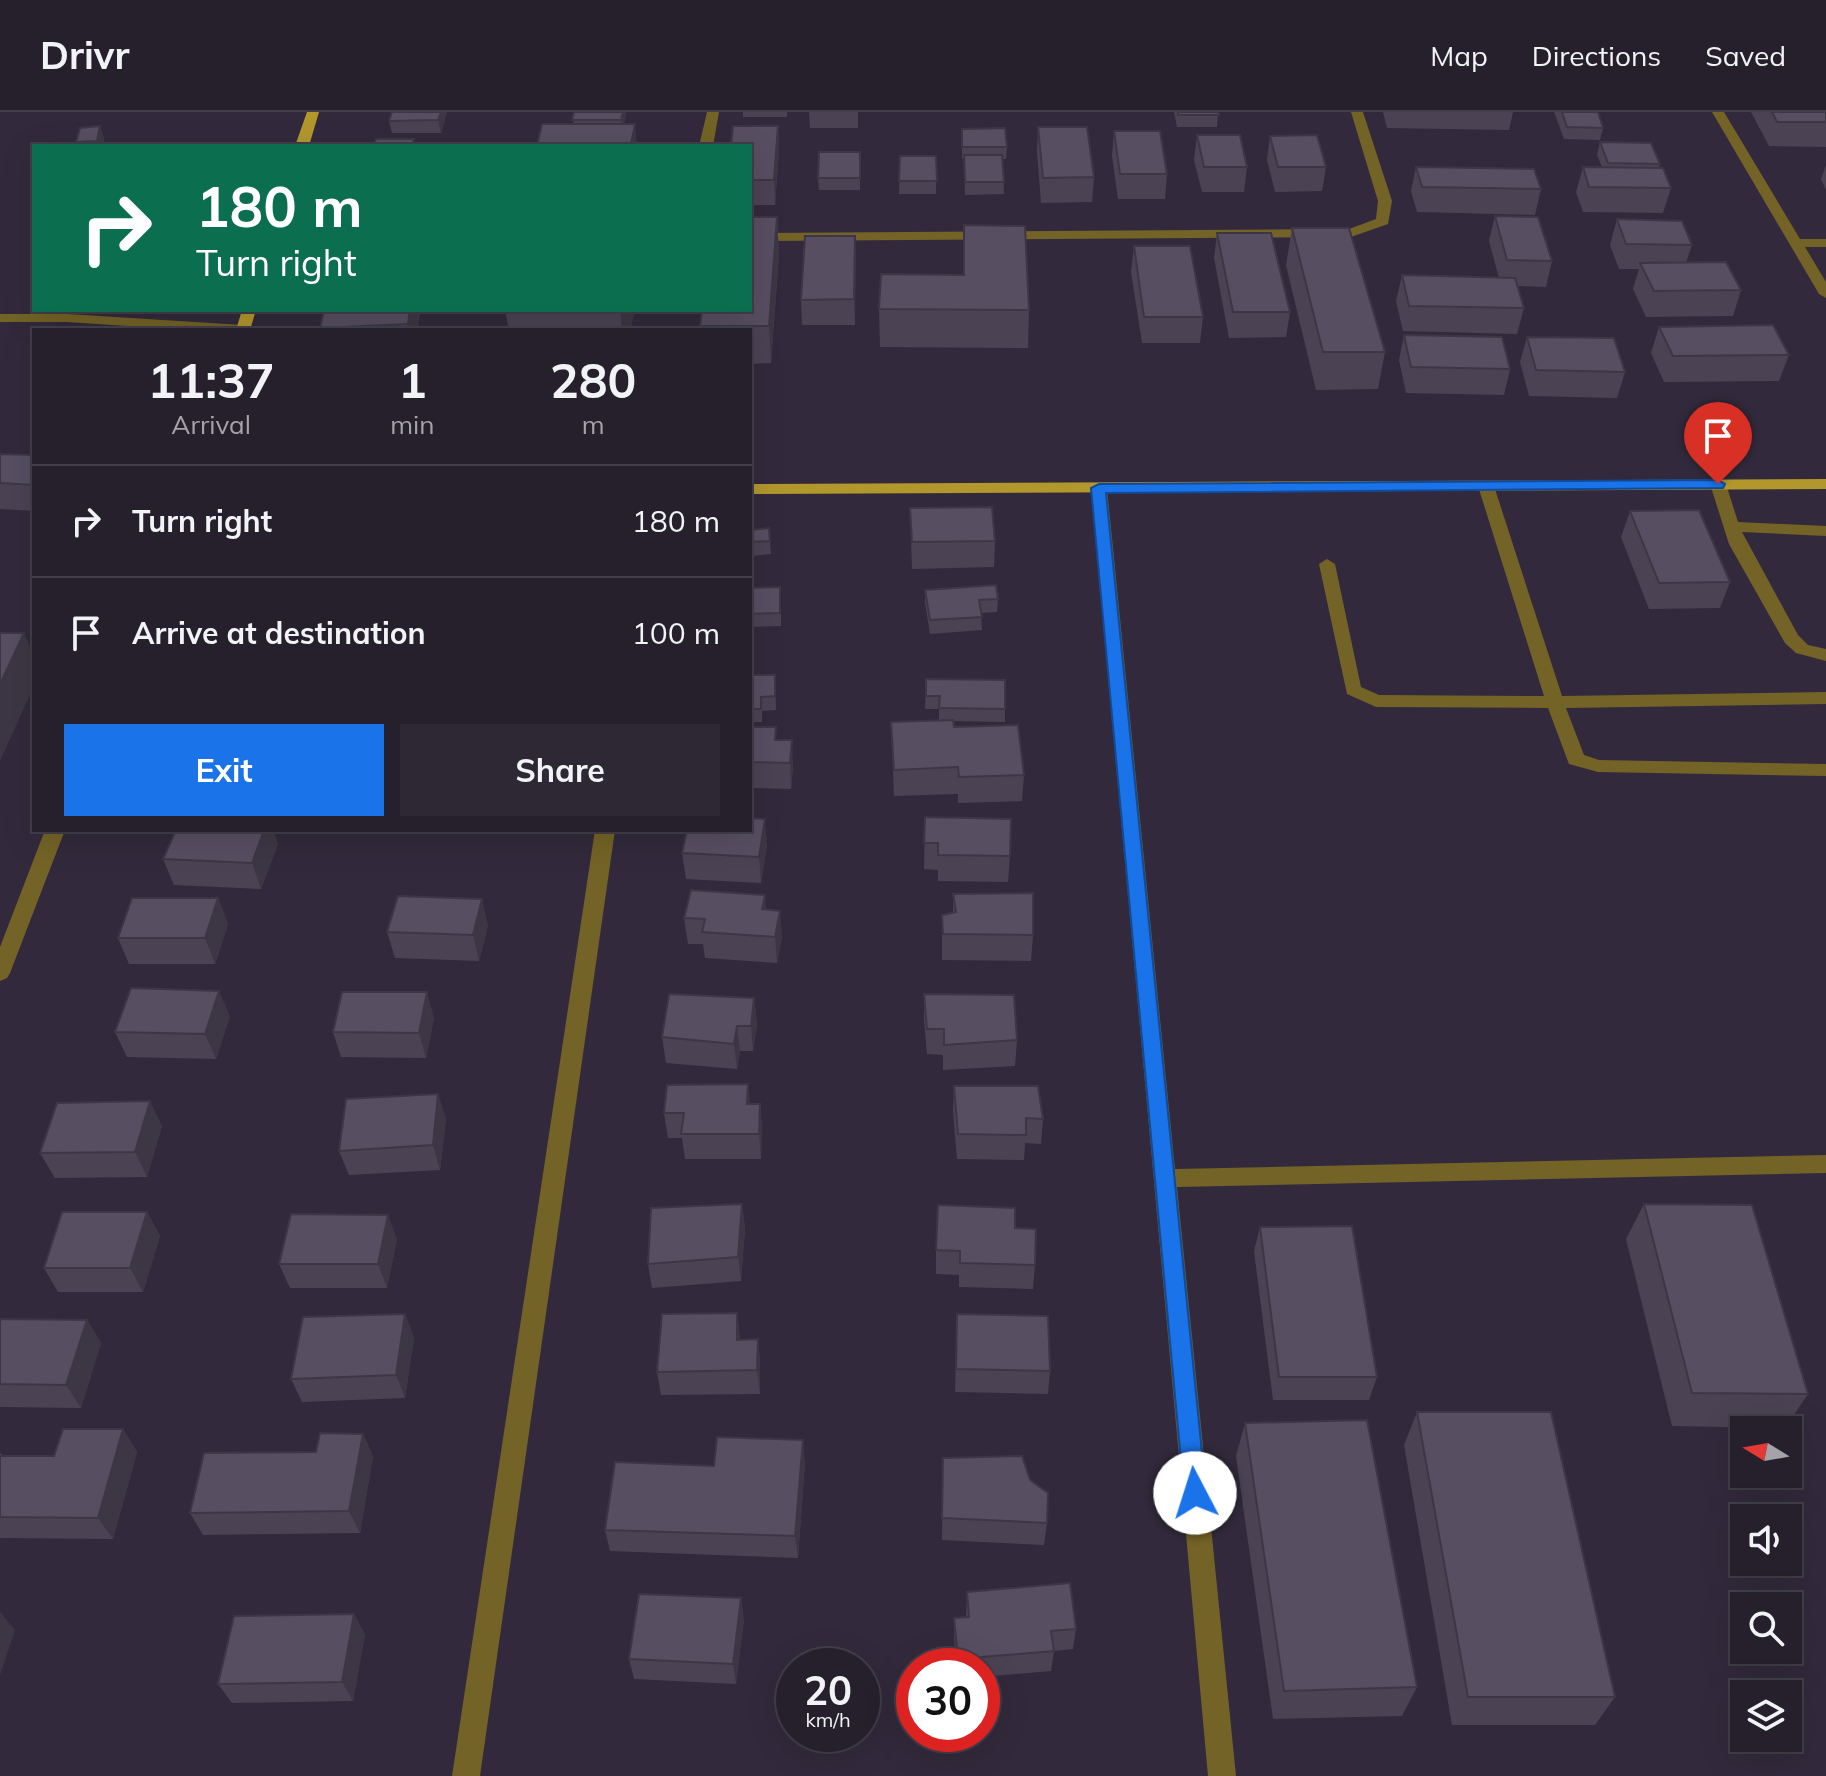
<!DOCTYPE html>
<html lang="en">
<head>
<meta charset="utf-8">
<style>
  :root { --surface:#26202d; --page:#2e2835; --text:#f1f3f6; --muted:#a4a3aa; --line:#423e49; --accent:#1a73e8 }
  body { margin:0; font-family:Mulish,sans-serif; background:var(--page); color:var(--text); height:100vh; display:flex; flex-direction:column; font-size:30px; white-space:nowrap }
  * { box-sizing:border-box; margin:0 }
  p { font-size:26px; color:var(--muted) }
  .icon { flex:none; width:44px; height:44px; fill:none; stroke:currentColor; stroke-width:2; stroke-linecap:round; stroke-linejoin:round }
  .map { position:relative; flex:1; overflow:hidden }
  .sheet { position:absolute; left:32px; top:216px; width:720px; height:504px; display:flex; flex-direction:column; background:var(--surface); border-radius:0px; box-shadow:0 8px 32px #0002,0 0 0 2px var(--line) }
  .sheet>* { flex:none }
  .top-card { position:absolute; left:32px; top:32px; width:720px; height:168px; border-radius:0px; box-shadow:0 8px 32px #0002,0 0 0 2px var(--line); background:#0b6e4f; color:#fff; overflow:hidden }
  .needle { width:52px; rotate:281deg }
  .fabs { position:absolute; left:1730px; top:1304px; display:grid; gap:16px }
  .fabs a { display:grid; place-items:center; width:72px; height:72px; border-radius:0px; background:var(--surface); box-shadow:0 8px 32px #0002,0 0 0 2px var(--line); font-size:40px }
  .speed { position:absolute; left:776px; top:1536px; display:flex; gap:16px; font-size:40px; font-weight:700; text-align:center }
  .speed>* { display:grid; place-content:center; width:104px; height:104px; border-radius:50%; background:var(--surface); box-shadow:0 8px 32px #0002,0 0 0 2px var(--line); line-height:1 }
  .speed small { font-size:20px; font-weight:400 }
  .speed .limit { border:12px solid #d22; background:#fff; color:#111 }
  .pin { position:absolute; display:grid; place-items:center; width:68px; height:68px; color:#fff; margin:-82px -34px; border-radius:50% 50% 50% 0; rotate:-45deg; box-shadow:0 0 8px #0007 }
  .pin .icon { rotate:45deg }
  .me { position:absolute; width:88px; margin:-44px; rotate:355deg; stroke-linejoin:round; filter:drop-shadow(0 0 6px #0008) }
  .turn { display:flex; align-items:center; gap:28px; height:168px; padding:0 32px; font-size:36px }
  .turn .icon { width:104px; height:104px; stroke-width:2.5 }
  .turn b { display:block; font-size:56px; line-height:68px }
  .eta { display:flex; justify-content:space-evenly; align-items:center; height:136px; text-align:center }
  .eta b { font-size:48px; font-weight:700; line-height:56px }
  .action { display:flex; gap:16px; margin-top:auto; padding:16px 32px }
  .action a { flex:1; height:92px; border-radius:0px; background:var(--accent); color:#fff; font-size:32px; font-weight:700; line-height:92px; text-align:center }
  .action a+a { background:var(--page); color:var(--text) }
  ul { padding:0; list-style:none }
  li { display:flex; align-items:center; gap:24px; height:112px; padding:0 32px; border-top:2px solid var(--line) }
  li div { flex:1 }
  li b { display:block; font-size:30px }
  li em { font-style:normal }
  header { display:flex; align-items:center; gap:48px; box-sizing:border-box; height:112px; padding:0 40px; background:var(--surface); border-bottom:2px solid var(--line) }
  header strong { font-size:38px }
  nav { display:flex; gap:44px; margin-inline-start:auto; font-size:28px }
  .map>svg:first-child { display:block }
</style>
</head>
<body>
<header>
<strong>Drivr</strong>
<nav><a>Map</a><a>Directions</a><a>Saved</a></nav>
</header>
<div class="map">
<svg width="1826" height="1664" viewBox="0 0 1826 1664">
  <rect width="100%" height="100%" fill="#322a3c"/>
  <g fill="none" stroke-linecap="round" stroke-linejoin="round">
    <path fill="#736326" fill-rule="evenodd" d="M707,0H719L713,34H699Z
      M1351,0H1363L1392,89L1388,112L1351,125L750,129V121L1349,117L1376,107L1378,89Z
      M1712,0H1724L1800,127H1826V135H1805L1826,170V186L1819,182Z
      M0,202H67L243,213L250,217L189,218L67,210H0Z
      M1718,367L1726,372L1738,410L1826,414V424L1742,420L1798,523L1808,533L1826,537V549L1796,541L1785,531L1729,432L1710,372Z
      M1486,369L1494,374L1562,584L1826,580V592L1566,596L1584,643L1599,648L1826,652V664L1598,660L1569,652L1548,596L1376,595L1347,582L1319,452L1327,447L1335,452L1361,575L1379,583L1544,584L1478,374Z
      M1099,371L1107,376L1175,1057L1826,1043V1061L1177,1075L1236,1664H1208L1091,376Z
      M45,718H65L10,861L7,866L0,869V835Z
      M595,718H615L480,1664H452Z"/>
    <path fill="#b2972d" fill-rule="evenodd" d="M307,0H319L309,34H295Z
      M242,198H256L250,218H236Z
      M1826,367V377L750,382V372Z"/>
  </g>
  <path fill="#4b4354" d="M392,0H447L441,21H392L389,9Z
    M574,0H626L624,12L637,34H537V33L573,12Z
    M743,0H787V5H743Z
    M809,0H858V16H810Z
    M1174,0H1218L1217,15H1177Z
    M1383,0H1513L1509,18L1387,16Z
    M1554,0H1598L1603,16L1600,28L1564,27Z
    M1751,0H1826V35L1769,34Z
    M100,14L104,27L102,34H77L76,30Z
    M778,14L779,39L775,93H750V34Z
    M1038,15L1094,65L1092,90L1041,91L1037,40Z
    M962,17L1007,35L1006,47H1003L1004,82L965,83L964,47H962Z
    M1114,19L1167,62L1165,87H1118L1112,44Z
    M1197,23L1247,55L1244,80H1202L1194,48Z
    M1270,24L1326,55L1322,79L1275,80L1267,48Z
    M1600,30L1660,52L1659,56L1671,76L1663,101L1583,100L1576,80L1583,55H1602L1597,43Z
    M860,40V78H819L818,66Z
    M900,44H936V82H899Z
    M1826,53V78L1821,67Z
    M1416,55L1541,77L1535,103L1417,100L1411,79Z
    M1495,104L1552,149L1546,175L1518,174L1524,196L1517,222L1403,219L1396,189L1402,163L1499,166L1489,129Z
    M777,105L779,142L771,251L750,252V218H701L700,214Z
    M1617,107L1692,133L1686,151L1741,178L1733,204L1646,205L1633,177L1639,157H1619L1610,133Z
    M964,113L1029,198L1028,236L880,235L879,197L963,163Z
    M1292,116L1385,240L1378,277L1316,278L1286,153Z
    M1217,121L1290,200L1286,225L1229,226L1214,146Z
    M855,124V213H802L801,188Z
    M1134,134L1203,205L1200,231H1142L1131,160Z
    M505,198H635L630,218H509Z
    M420,200L417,218H320V216Z
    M1659,215L1789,243L1779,269L1664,270L1651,241Z
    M1404,223L1510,257L1504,283L1406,281L1399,248Z
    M1527,225L1625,260L1617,286L1529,284L1520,250Z
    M0,342L34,343V399L0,397Z
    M910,396L995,429L994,455L912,457Z
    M1630,399L1730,470L1720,496L1649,497L1621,425Z
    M769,416L771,442L751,444L752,456L750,457V418Z
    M750,476L781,488V514L750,515Z
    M925,478L998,487L997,500L981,501L982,518L930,522L925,491Z
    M750,563H775L776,598L762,599V610H750Z
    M926,567L1005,597V610L953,609L954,615L1024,663L1022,689L958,691V682L894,684L891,610L939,608V597H925Z
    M750,615L777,628L793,654L791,677L750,676Z
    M925,705L1010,744L1008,770L938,769V758L924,757Z
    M176,718H273L278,732L261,777L174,773L163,747Z
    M767,733L761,771L686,767L682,741Z
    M953,782L1033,823L1031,849L942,848V803L953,800Z
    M218,786L228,812L215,852H129L118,826Z
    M766,798L782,825L777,851L705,846L703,832H688L684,806Z
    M488,813L479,849L395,846L387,820Z
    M924,882L1017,928L1015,954L943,958V943L927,942L924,908Z
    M754,886L757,912L753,939H740L737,957L666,951L662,925Z
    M230,904L216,947L127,945L115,920Z
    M434,906L426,946L341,945L333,920Z
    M954,974L1043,1007L1041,1032L1025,1031L1024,1048L957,1047L953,999Z
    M438,982L446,1007L440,1058L349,1063L339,1039Z
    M750,992H760L762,1017L761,1047H685L682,1026H668L664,1001Z
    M162,1014L147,1065L55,1066L40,1041Z
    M742,1092L745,1117L741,1169L652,1176L648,1152Z
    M1644,1092L1808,1282L1785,1316L1672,1314L1626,1127Z
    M147,1100L160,1124L143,1180H58L44,1156Z
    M1260,1115L1377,1265L1369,1288H1273L1254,1139Z
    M1015,1116L1035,1153L1033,1177L959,1175V1163L936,1162V1138Z
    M397,1127L387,1176H290L279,1152Z
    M737,1201L740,1228L758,1227L760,1250V1282L661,1283L657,1260Z
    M405,1202L414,1226L405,1286L302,1290L291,1267Z
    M957,1202L1050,1259L1048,1282L955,1280Z
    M0,1207L87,1208L101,1231L81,1296L0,1295Z
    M1417,1300L1615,1585L1595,1613H1452L1404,1333Z
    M1245,1311L1417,1575L1402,1604L1273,1607L1236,1344Z
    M123,1317L137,1340L113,1427L0,1426V1341L3,1344H54Z
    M363,1322L373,1344L360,1421L203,1423L190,1401L316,1340Z
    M943,1346L1030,1368L1047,1411L1044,1433L942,1428Z
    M805,1350L798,1446L610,1439L605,1418Z
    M967,1480L1076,1517L1073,1537L1054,1539L1051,1559L982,1565V1554H956L954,1527V1506L966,1505Z
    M744,1507L736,1572L634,1567L629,1547Z
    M365,1522L353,1589L232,1591L218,1572Z"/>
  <path fill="#3d3745" d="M441,0H447L441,21L438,8Z
    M623,0H626L623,20L621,8Z
    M635,12L637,34H632L631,32Z
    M100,14L104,27L102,34H99L97,29Z
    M778,14L779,39L775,93L774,68Z
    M777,105L779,142L771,251L769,214Z
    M855,124L856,149L855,213L854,187Z
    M410,198H419L417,218H409L408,212Z
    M620,198H635L630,218H622Z
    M24,521L34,544V574L0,649V572Z
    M792,628L793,654L791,677L790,651Z
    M765,707L767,733L761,771L759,745Z
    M264,718H273L278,732L261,777L252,751Z
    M765,783L767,809L762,797Z
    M218,786L228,812L215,852L205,826Z
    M482,787L488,813L479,849L473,823Z
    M780,799L782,825L777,851L775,825Z
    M219,879L230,904L216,947L205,922Z
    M427,880L434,906L426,946L419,921Z
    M754,886L757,912L753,939L751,914Z
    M737,914L740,939L737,957L734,932Z
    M748,972L751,998L747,992Z
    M438,982L446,1007L440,1058L433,1033Z
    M150,989L162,1014L147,1065L135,1040Z
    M760,992L762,1017L761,1047L759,1022Z
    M742,1092L745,1117L741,1169L738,1145Z
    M147,1100L160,1124L143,1180L130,1156Z
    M388,1103L397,1127L387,1176L378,1152Z
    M737,1201L740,1224V1251L737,1228Z
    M405,1202L414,1226L405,1286L396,1263Z
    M87,1208L101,1231L81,1296L66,1273Z
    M758,1227L760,1250V1282L757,1258Z
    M123,1317L137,1340L113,1427L98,1406Z
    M363,1322L373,1344L360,1421L349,1399Z
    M803,1328L805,1350L798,1446L795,1424Z
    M741,1486L744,1507L736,1572L733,1552Z
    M0,1500L15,1518L0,1563Z
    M354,1502L365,1522L353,1589L342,1570Z"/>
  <path fill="#574e62" stroke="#3d3745" stroke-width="2" d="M392,0H441L438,8L389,9Z
    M574,0H623L621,8H572Z
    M1178,0H1218L1219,3H1178Z
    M1562,0H1598L1603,16L1567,15Z
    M1772,0H1826V10H1777Z
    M542,12H635L631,32L537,33Z
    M100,14L97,29L76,30L80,16Z
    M733,14H778L774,68H750V34H731Z
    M1038,15H1087L1094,65L1043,66Z
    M1005,16L1007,35H962V17Z
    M1114,19H1160L1167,62H1120Z
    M1197,23H1240L1247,55H1204Z
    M1317,23L1326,55H1278L1270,24Z
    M376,27H414L412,34H373Z
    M1600,30L1651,31L1660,52L1608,51Z
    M197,32L196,34H144Z
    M819,40H860V66H818Z
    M964,43H1002L1004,70H965Z
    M900,44H936L937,69H899Z
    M1416,55L1534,57L1541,77L1422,75Z
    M1583,55L1663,56L1671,76L1589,75Z
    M1495,104L1538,105L1552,149L1507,148Z
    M750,105H777L769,214H700L702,198H750Z
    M1617,107L1682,109L1692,133L1626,132Z
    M964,113L1025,114L1029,198L879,197L881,162L964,163Z
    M1292,116H1349L1385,240H1323Z
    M1217,121H1271L1290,200H1233Z
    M805,124H855L854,187L801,188Z
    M1134,134H1190L1203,205H1144Z
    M1726,150L1741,178L1654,179L1640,151Z
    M1402,163L1515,166L1524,196L1409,194Z
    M324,198H410L408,212L320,216Z
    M1773,213L1789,243L1673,244L1659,215Z
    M1404,223L1502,225L1510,257L1411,255Z
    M1527,225L1614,226L1625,260L1536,258Z
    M0,342L34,343V373L0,371Z
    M992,395L995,429L912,430L910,396Z
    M1699,398L1730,470L1659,471L1630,399Z
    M769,416L770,429L750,430V418Z
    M996,473L998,487L979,488L982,505L930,508L925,478Z
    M780,475V501L750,502V476Z
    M0,521H24L0,572Z
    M750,563H775V584L761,585V597H750Z
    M926,567L1005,568V597L939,596L940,584H926Z
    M953,608L954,615L1018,613L1024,663L959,665L958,655L894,658L891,610Z
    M750,615H776L775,628H792L790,651L750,650Z
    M925,705L1011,707L1010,744L938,743V731H924Z
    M750,706L765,707L759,745L682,741L687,718H750Z
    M176,718H264L252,751L163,747Z
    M691,778L765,783L762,797L780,799L775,825L702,820L705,807L684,806Z
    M1033,781V823L943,822L942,803L956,800L953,782Z
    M398,784L482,787L473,823L387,820Z
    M132,786H218L205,826H118Z
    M131,876L219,879L205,922L115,920Z
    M342,880H427L419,921L333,920Z
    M669,882L754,886L751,914H737L734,932L662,925Z
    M924,882L1014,883L1017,928L944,933V917H927Z
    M748,972L747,992H760L759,1022H681L684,1001H664L667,973Z
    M954,974H1038L1043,1007L1026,1006V1023L958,1022Z
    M438,982L433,1033L339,1039L346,987Z
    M150,989L135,1040L40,1041L57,991Z
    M742,1092L738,1145L648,1152L651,1096Z
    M1644,1092L1752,1093L1808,1282L1692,1281Z
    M938,1093L1015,1096V1116L1036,1117L1035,1153L960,1151V1139L936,1138Z
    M62,1100H147L130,1156H44Z
    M291,1102L388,1103L378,1152H279Z
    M1352,1114L1377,1265H1279L1260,1115Z
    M737,1201V1228L758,1227L757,1258L657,1260L662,1202Z
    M405,1202L396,1263L291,1267L303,1205Z
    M957,1202L1048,1204L1050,1259L956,1257Z
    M0,1207L87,1208L66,1273L0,1272Z
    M1417,1300H1551L1615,1585H1468Z
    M1367,1308L1417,1575L1284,1579L1245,1311Z
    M63,1317H123L98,1406L0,1405V1344H54Z
    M320,1321L363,1322L349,1399L190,1401L204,1341L316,1340Z
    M717,1325L803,1328L795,1424L605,1418L615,1350L714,1354Z
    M1022,1344L1030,1368L1048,1381L1047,1411L942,1406L943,1346Z
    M1070,1471L1076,1517L1051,1519L1054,1539L958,1547L954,1506L969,1505L967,1480Z
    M639,1482L741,1486L733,1552L629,1547Z
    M354,1502L342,1570L218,1572L234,1504Z"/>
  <path fill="#1a73e8" stroke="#114b97" stroke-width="2" d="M1718,368L1725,372L1723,376L1106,381L1206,1381L1203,1388L1195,1391L1187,1388L1184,1381L1091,376L1099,372Z"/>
</svg>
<div class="fabs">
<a><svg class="needle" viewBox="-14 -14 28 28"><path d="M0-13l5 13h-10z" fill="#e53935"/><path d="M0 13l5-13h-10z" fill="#a4a3aa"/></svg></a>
<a><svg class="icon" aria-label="sound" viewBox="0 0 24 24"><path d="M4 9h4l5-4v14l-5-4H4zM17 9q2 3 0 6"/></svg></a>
<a><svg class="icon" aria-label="search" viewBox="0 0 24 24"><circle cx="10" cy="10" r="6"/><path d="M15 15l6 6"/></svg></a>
<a><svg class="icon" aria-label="layers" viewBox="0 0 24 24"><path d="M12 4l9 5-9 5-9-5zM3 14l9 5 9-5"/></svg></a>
</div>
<div class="speed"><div>20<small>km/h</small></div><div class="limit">30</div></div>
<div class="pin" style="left:1718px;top:372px;background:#d93025"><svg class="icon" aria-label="arrive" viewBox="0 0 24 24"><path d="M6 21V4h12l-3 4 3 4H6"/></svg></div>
<svg class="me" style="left:1195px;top:1381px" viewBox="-20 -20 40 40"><circle r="19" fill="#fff"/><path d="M0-13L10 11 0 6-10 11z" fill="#1a73e8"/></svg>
<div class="top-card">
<div class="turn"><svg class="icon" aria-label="right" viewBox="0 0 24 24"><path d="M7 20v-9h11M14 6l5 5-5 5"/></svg><div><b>180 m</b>Turn right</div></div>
</div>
<section class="sheet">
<div class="eta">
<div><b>11:37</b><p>Arrival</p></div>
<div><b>1</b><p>min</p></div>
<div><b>280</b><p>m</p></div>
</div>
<ul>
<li><svg class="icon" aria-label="right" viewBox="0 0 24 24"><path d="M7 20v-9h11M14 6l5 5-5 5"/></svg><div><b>Turn right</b></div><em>180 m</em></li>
<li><svg class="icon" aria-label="arrive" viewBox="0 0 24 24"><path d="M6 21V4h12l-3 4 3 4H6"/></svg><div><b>Arrive at destination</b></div><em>100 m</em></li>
</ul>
<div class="action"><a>Exit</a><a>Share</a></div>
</section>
</div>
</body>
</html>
